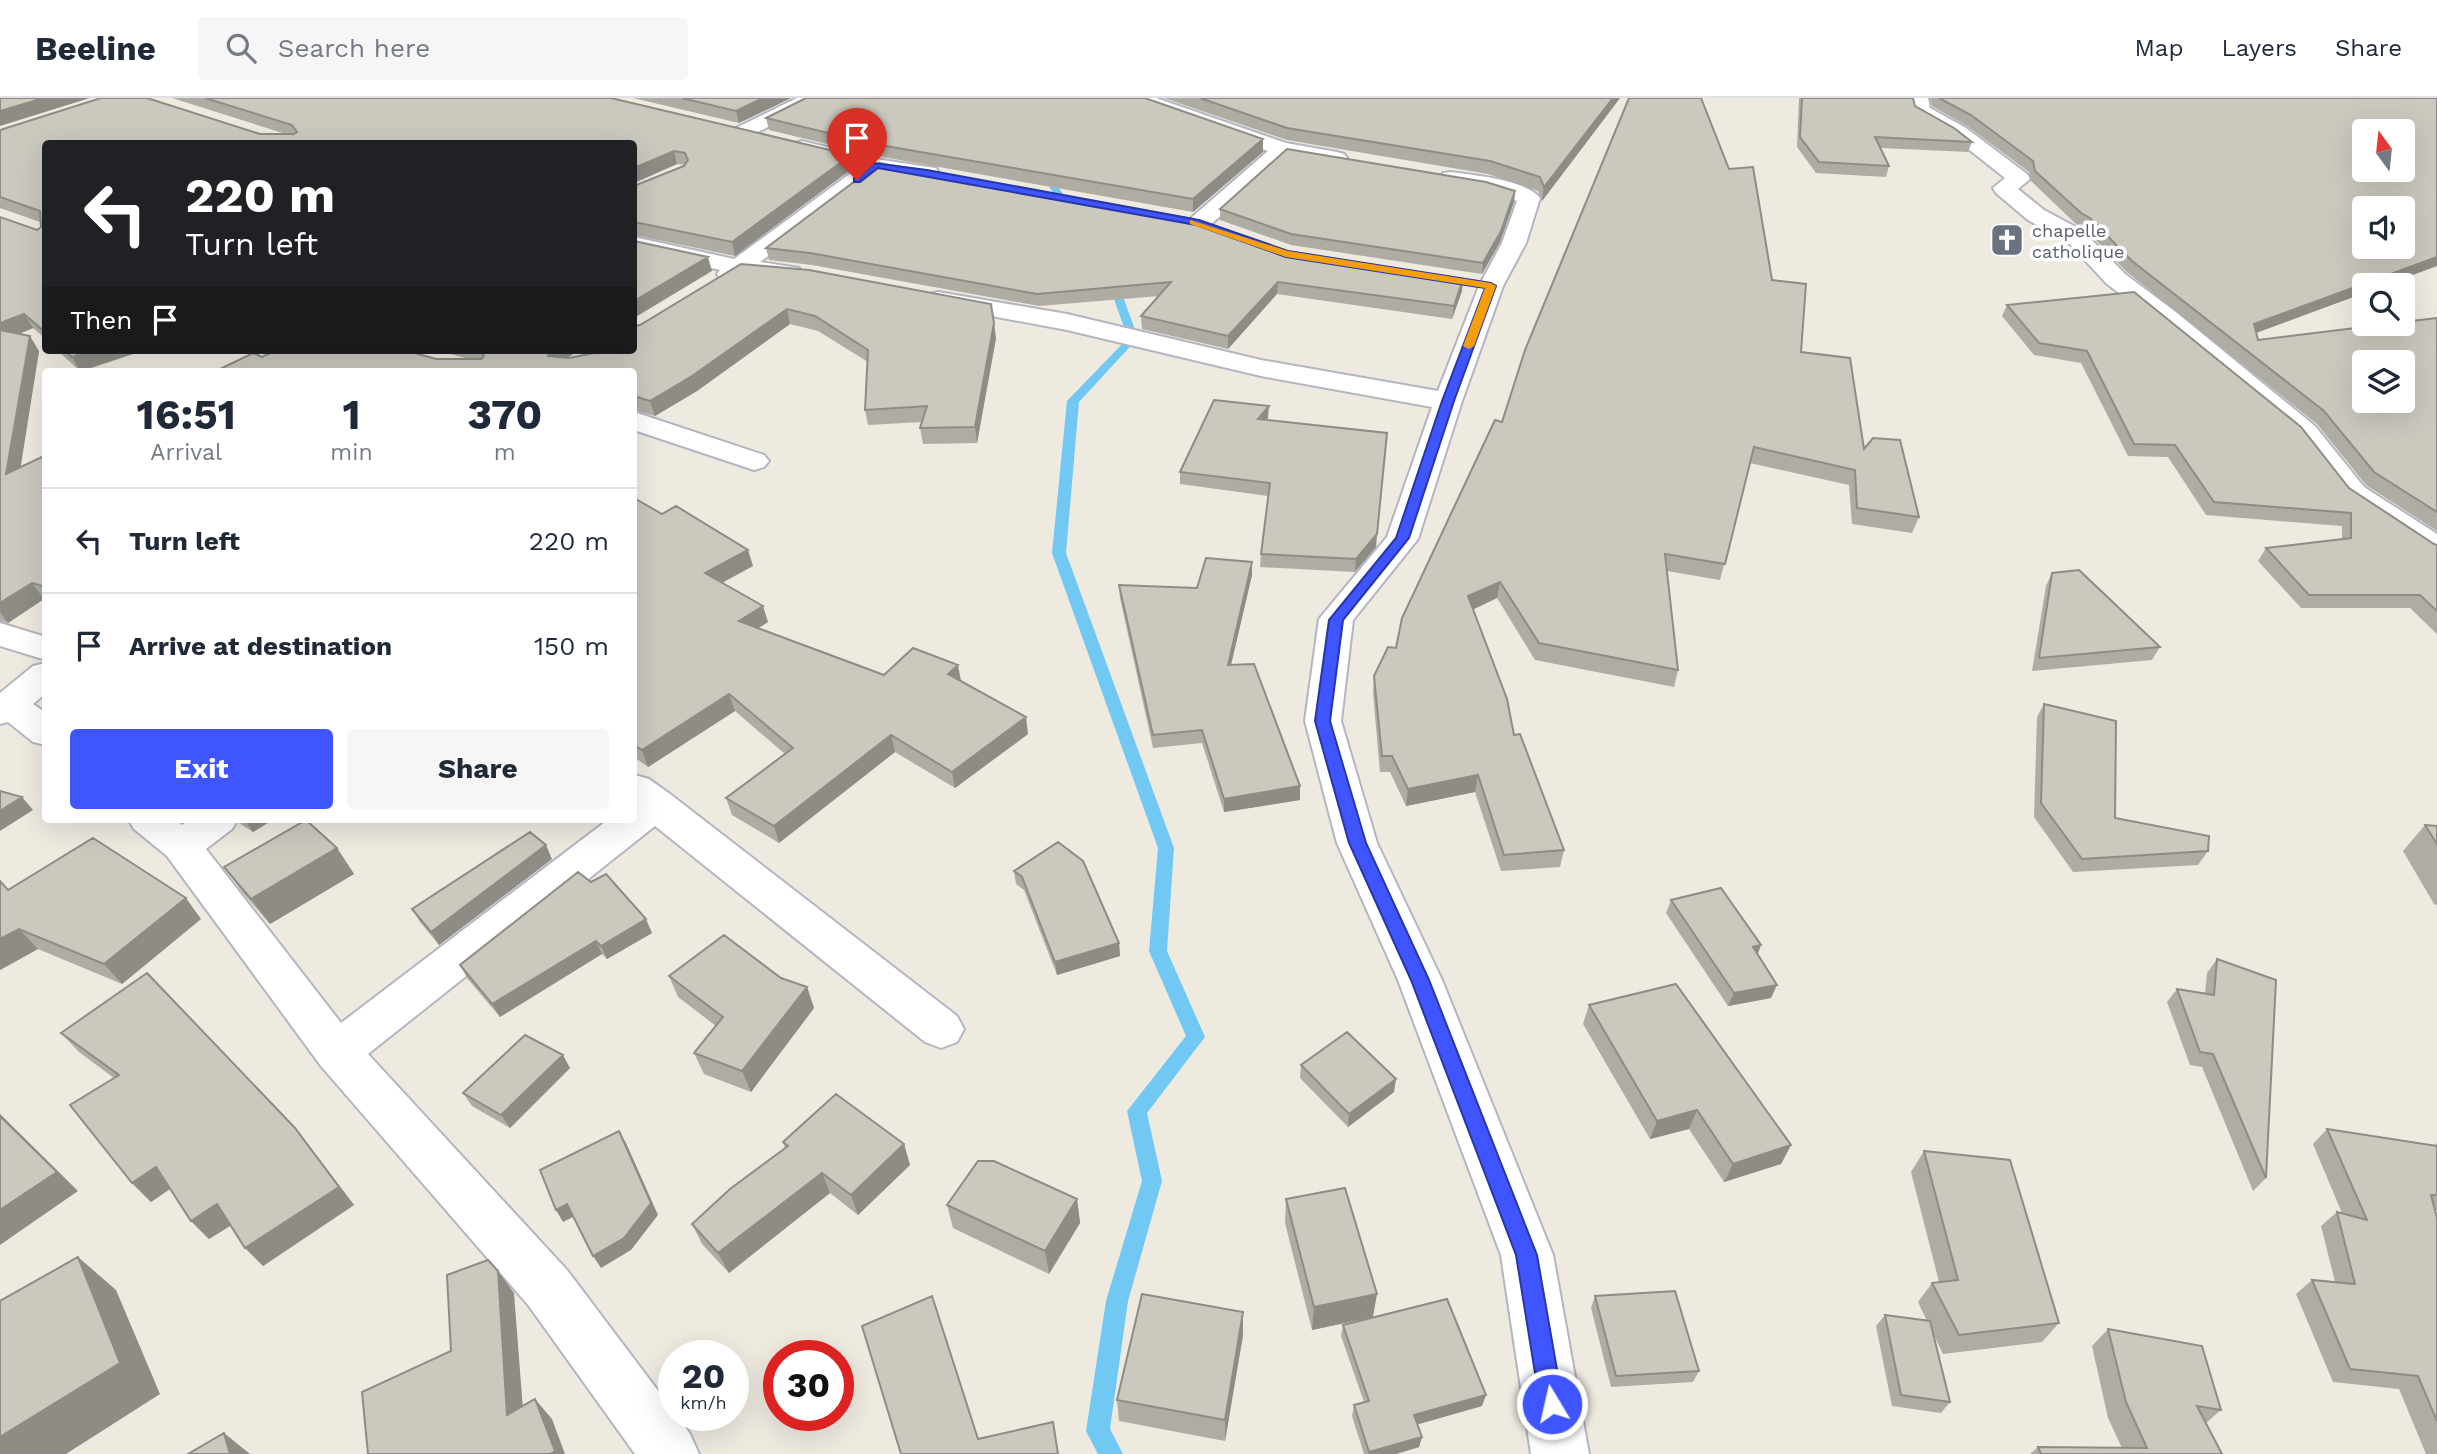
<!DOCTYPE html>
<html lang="en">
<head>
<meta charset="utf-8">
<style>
  :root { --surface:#fff; --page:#f6f6f7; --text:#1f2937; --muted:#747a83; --line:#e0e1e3; --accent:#3e55ff }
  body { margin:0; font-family:"Work Sans",sans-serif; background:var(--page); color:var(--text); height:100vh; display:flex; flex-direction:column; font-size:26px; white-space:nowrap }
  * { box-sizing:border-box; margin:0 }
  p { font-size:23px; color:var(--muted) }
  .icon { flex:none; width:38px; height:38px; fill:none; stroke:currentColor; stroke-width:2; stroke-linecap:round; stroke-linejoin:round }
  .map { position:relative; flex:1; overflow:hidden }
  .details { position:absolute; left:42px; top:270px; width:595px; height:455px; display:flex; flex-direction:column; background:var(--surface); border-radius:7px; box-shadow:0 7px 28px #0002 }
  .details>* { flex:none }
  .hud { position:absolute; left:42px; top:42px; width:595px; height:214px; border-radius:7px; box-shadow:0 7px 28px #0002; background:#202124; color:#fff; overflow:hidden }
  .needle { width:46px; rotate:345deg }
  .buttons { position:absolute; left:2352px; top:21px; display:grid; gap:14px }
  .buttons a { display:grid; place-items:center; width:63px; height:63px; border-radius:7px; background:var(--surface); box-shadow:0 7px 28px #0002; font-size:35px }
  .speed { position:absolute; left:658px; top:1242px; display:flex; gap:14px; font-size:35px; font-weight:700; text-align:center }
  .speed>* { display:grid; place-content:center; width:91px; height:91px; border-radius:50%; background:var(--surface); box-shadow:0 7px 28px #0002; line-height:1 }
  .speed small { font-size:18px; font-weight:400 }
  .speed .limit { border:10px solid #d22; background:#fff; color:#111 }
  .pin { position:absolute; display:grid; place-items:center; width:60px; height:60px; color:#fff; margin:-72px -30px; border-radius:50% 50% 50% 0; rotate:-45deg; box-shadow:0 0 7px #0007 }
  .pin .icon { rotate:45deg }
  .me { position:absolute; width:77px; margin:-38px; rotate:351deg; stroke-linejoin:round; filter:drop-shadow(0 0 5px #0008) }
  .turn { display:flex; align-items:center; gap:24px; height:147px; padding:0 28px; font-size:32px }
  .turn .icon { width:91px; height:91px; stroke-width:2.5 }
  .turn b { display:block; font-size:49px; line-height:60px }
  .then { display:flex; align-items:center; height:66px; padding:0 28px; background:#0003; gap:14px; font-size:26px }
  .eta { display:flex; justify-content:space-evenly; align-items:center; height:119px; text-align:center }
  .eta b { font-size:42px; font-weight:700; line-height:49px }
  .action { display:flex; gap:14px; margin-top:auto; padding:14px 28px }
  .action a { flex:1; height:80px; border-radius:7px; background:var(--accent); color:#fff; font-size:28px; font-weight:700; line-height:80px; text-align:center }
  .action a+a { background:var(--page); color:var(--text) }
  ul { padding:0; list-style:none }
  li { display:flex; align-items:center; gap:21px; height:105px; padding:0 28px; border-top:2px solid var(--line) }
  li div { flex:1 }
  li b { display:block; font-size:26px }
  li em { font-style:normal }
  header { display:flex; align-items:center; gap:42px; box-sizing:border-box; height:98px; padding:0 35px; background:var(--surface); border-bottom:2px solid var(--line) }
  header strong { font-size:33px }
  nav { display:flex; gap:38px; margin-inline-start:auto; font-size:24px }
  .search { width:490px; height:63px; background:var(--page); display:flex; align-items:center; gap:18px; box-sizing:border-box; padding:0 24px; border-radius:7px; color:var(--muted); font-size:26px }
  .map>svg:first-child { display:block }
</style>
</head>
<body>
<header>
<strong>Beeline</strong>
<div class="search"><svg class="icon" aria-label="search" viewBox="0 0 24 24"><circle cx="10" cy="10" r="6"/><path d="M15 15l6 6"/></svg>Search here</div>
<nav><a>Map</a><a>Layers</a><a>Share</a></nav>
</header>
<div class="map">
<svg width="2437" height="1356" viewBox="0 0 2437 1356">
  <rect width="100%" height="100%" fill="#efeae0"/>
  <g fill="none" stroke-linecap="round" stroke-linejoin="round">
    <path fill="#71c8f3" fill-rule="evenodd" d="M1039,71H1045L1077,115L1075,117H1069L1038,73Z
      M1112,179L1117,182L1138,240L1079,304L1066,455L1174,750L1167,853L1205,939L1147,1015L1162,1083L1128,1203L1110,1331L1123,1356H1098L1086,1333L1106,1203L1142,1083L1127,1013L1186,938L1149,853L1158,750L1052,455L1067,303L1128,240L1107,182Z"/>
    <defs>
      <path id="street" d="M797,0H822L819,4L750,38H736L733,34L736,30Z
        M1127,0H1156L1286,45L1337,54L1344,56L1347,60L1344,64L1337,66L1286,58L1207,130H1191L1188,125L1191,120L1268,53L1130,4Z
        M1908,0H1928L1930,10L1966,30L2027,76L2030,81L2018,91L2044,112L2083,133L2125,176L2177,215L2315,328L2364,389L2437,436V460L2426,457L2342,401L2295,340L2159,225L2107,186L2067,143L2028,122L1996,95L1993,90L2005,80L1952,38L1914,17Z
        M802,43L876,61L928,69L936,70L939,75L936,80L928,81L880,74L760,164L799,170L802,175L799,180C781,184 765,177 747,177C737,177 732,184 720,181L717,176L720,172L634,153V139L734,161L859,69L795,53L792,49L795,45Z
        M1451,74C1473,77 1527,82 1540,100L1526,145L1503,188L1462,303L1418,441L1353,522L1341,623L1377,745L1442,882L1553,1157L1589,1356H1531L1501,1157L1398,882L1337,745L1305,623L1319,521L1387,439L1432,309L1261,278L1067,232L938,208L929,206L926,201L929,196L938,194L1067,216L1261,262L1438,293L1479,188L1502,145L1517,103L1500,95L1443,85L1440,80L1443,75Z
        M634,314L764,357L769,363L764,369L754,372L634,332Z
        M0,525L46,539V562L0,548Z
        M46,565V595L33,606L46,615V647L33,644L8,624L0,626V595L33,568Z
        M635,677L649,681L670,696L957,918L964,931L957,944L941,950L925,944L655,728L368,956L567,1172L674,1314V1318H677L690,1336L699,1356H635L529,1208L321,968L167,758L134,731L128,721H175L182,727L190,721H238L232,731L206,751L341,925L609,721H634Z"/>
    </defs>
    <use href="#street" stroke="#b4b5c1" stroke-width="4"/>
    <use href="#street" fill="#fff" fill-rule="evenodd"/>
  </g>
  <path fill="#afaca3" d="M172,0H611L851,57L853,70L735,158L634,137V88L685,67L677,66L634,85V46H46V241L33,230L19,236L39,253L20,369L46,357V502L44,501L8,525L0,523V119L37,132L41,129L40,124L0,110V32L286,36Z
    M633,0H791L739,25Z
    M1164,0H1620L1542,103L1538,93L1488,76L1287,42Z
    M1799,0H1913L1915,8L1972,44L1968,54L1881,50L1889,68L1886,79L1816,75L1797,49Z
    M1930,0H2437V168L2385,187H2364V195L2256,234L2258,242L2437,220V433L2366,387L2317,326L2127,174L2085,131L2076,126L2031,83L2029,74L1967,28L1932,8Z
    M766,20L1263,54L1193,114L877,58L769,32Z
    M1515,93L1514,104L1500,144L1482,176L1291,147L1220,122V111Z
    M766,150L1286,153L1463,181L1462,193L1452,221L1277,196L1228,251L1142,231L1141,218L1159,198L1039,208L812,167L769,162Z
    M741,166L996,240L977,345L923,346L920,330L922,324L868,327L865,312L868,264L818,233L790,226L697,293L655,318L634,312V273L262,259L469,261L436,252H580L566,260H569L594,255Z
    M1772,182L1801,254L1864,351L1919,419L1912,435L1852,426L1849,387L1750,365L1720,482L1667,473L1678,572L1674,589L1535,562L1497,500L1473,511L1514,637L1564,752L1560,769L1501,773L1475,694L1406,708L1390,674H1380L1373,595L1374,578L1396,550L1502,324Z
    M2007,207L2349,390L2434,446L2437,447V536L2410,510H2301L2258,463L2266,450L2342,441V428L2206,417L2168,359L2128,358L2081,265L2034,257L2002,218Z
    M57,252H145L83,273H80Z
    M1268,320L1267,322L1376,449L1355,474L1260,469L1261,456L1268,398L1180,386V374Z
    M634,400L753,468L722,485L768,524L758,530L884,577L961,583L1028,636L955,690L895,654L779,745L732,717L726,700L785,656L735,613L648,669L634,659Z
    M2052,475L2160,549L2152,562L2032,573L2046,488Z
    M1252,477L1231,566L1300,702L1224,714L1202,645L1153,650L1120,500L1119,487L1197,490Z
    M2044,606L2115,720L2208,753L2198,767L2073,774L2034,719L2037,619Z
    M236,721H274L253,734L239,725Z
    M2425,727L2437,728V807L2434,806L2403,753Z
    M337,750L354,776L270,826L243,795L224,769Z
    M552,761L439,847L420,824L412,811Z
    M1014,773L1119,845L1120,858L1057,877L1024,792L1016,786Z
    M0,782L8,792L201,821L122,886L38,851L0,872Z
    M1671,802L1757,857L1771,900L1728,908L1666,815Z
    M652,835L607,861L602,856L500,919L467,880L460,867Z
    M2217,861L2266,1080L2253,1093L2202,969L2190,967L2167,904L2177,891L2205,895L2207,875Z
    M669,878L781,880L807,889L814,910L751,994L704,976L694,955L716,928L678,899Z
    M1589,907L1791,1047L1781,1066L1724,1084L1689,1031L1650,1041L1583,926Z
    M61,935L310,1049L354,1107L263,1168L231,1127L209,1141L191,1123L170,1091L151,1104L132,1085L114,980L79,954Z
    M1301,967L1394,994L1348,1029L1300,980Z
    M570,970L510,1030L472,1008L463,995Z
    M2327,1031L2435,1047L2437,1045V1112H2435L2437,1120V1356H2426L2399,1291L2333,1284L2296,1196L2312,1182L2335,1184L2321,1128L2337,1114L2342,1115L2313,1046Z
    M783,1044L904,1046L910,1067L858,1117L830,1095L729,1175L702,1146L692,1126L785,1050Z
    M1924,1053L2059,1225L2042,1244L1943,1256L1933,1235L1950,1304L1941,1315L1892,1308L1876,1228L1885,1217L1927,1223L1918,1204L1932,1185L1939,1184L1911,1074Z
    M1077,1101L1080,1125L1049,1176L953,1130L947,1107Z
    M1286,1101L1373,1219L1312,1232L1285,1125Z
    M1595,1198L1699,1273L1693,1284L1611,1289L1591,1210Z
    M1343,1227L1482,1308L1418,1326L1422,1339L1419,1349L1396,1356H1364L1352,1318L1354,1307L1364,1304L1341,1238Z
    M2108,1231L2221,1312L2206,1325L2222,1356H2030L2038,1349L2122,1350L2108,1320L2092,1248Z
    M1243,1237L1225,1343L1119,1323L1117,1302Z"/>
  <path fill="#8e8c85" d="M44,0H90L0,28V13Z
    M763,0H791L739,25L736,13Z
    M1613,0H1620L1542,103L1544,89Z
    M1263,41V54L1193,114V101Z
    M674,53L677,66L634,85V70Z
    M851,57L853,70L735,158L732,144Z
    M1515,93L1514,104L1500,144L1482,176L1483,165Z
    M708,159L712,173L634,220V203Z
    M2437,159V168L2385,187H2364V195L2248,238L2254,226Z
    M1463,181L1462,193L1452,221L1454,208Z
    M1278,184L1277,196L1228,251V238Z
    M787,211L790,226L697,293L655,318L650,303Z
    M24,216L33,230L0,244V225Z
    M994,225L996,240L977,345L975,329Z
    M30,238L39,253L17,392L6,376Z
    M92,252H145L80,273L72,259Z
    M552,252H580L559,265L548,258Z
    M1269,308L1268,320L1258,333V321Z
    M1385,347L1376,449L1355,474L1356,461Z
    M748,452L753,468L710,491L705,475Z
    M1252,464V477L1228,580V567Z
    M1500,484L1497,500L1466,515L1468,498Z
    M32,485L44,501L8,525L0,514V505Z
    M763,508L768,524L744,539L739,523Z
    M958,567L961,583L948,576Z
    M729,596L735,613L648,669L642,652Z
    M1026,619L1028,636L955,690L952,674Z
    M891,637L895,654L779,745L774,728Z
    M1478,677L1475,694L1406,708L1408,691Z
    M1300,688V702L1224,714V701Z
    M22,699L33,712L0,733V713Z
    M244,721H274L253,734Z
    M546,747L552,761L439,847L431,834Z
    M337,750L354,776L270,826L251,801Z
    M186,800L201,821L122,886L104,866Z
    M646,821L652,835L607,861L601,848Z
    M19,831L38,851L0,872V841Z
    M596,843L602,856L500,919L492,906Z
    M1119,845L1120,858L1057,877L1055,864Z
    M1761,847L1756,861L1753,849Z
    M1777,887L1771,900L1728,908L1734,895Z
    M807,889L814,910L751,994L742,973Z
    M563,957L570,970L510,1030L501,1017Z
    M1396,981L1394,994L1348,1029L1349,1016Z
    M1697,1012L1689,1031L1650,1041L1657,1023Z
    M0,1016L78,1093L0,1147Z
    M295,1030L310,1049L354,1107L263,1168L245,1150Z
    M619,1033L626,1045L658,1117L631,1152L601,1170L593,1158Z
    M904,1046L910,1067L858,1117L851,1097Z
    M1791,1047L1781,1066L1724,1084L1733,1066Z
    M156,1069L174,1088L151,1104L132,1085Z
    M822,1075L830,1095L729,1175L718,1155Z
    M1077,1101L1080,1125L1049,1176L1045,1153Z
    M217,1106L235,1125L209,1141L191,1123Z
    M567,1106L575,1118L563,1124L556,1112Z
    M78,1159L116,1192L160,1296L66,1356H0V1339Z
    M498,1173L514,1195L525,1338L507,1317Z
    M1377,1196L1373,1219L1312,1232L1314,1209Z
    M1243,1214V1237L1225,1343V1322Z
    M1486,1297L1482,1308L1412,1328L1414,1317Z
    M535,1301L552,1321L565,1356H550Z
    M224,1335L250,1356H230Z
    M1422,1339L1419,1349L1396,1356H1369V1354Z"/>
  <path fill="#cbc8be" stroke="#8e8c85" stroke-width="2" fill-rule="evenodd" d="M0,0H44L0,13Z
    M101,0H147L260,36H294L297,34L292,27L205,0H611L851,57L732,144L634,124V88L684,68L688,62L685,55L674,53L634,70V46H46V235L24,216L0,225V119L37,132L41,129L40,113L0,99V32Z
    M682,0H763L736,13Z
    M806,0H1145L1263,41L1193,101L874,46L766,20Z
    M1200,0H1613L1544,89L1540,79L1490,63L1287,30Z
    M1629,0H1701L1729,71L1753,69L1772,182L1806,186L1801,254L1850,260L1864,351L1873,340L1900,342L1919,419L1857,410L1855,372L1754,349L1725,466L1665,456L1678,572L1539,545L1500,484L1468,498L1507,601L1514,637L1520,636L1564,752L1504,757L1478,677L1408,691L1392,658H1382L1374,578L1388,549L1396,550L1402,520L1495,322L1502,324L1525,252Z
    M1802,0H1913L1915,8L1954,30L1972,44L1875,39L1889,68L1819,64L1800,39Z
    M1939,0H2437V159L2254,226L2258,242L2388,226H2403V224L2437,220V414L2374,374L2324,313L2132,163L2090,120L2081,115L2035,73L2033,63L1971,17ZM2364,33H2403V72H2364ZM2364,110H2403V149H2364ZM2364,264H2403V303H2364Z
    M1287,51L1486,84L1515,93L1501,133L1483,165L1291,136L1220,111Z
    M879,65L1193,121L1286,153L1463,181L1454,208L1278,184L1228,238L1141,218L1171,184L1037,196L810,155L766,150Z
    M634,143L708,159L634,203Z
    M741,166L809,172L991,206L994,225L975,329L920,330L927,308L865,312L868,252L815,218L787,211L692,278L650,303L634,298V273H216L253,255L262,259L277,252H404L436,261H481L484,258L479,252H552L548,258L569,260L594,255L599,252H634V228L640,227Z
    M2134,194L2301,329L2349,390L2434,446L2437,447V513L2420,497H2309L2266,450L2351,440V415L2214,404L2175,347L2134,346L2087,253L2039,245L2007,207Z
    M0,232L30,238L6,376L46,357V489L32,485L0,505Z
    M64,252H92L72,259Z
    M1214,302L1269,308L1258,321L1387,335L1377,436L1356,461L1261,456L1270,385L1180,374Z
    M634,400L662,416L676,408L748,452L705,475L763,508L739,523L884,577L913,550L958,567L948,576L1026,619L952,674L891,637L774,728L726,700L793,650L729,596L642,652L634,647Z
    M1206,460L1252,464L1228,567L1254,566L1300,688L1224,701L1202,632L1153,637L1119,487L1197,490Z
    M2079,472L2160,549L2039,560L2052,475Z
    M2044,606L2116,623L2115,720L2209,738L2208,753L2082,761L2041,705Z
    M0,693L22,699L0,713Z
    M306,722L337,750L251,801L224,769Z
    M2425,727L2437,728V746Z
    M530,734L546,747L431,834L412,811Z
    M93,740L186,800L104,866L19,831L0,841V783L8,792Z
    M1058,744L1083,763L1119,845L1055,864L1022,779L1014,773Z
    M578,774L591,784L606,776L646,821L601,848L596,843L492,906L460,867Z
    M1721,790L1761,847L1753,849L1777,887L1734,895L1671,802Z
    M724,837L781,880L807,889L742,973L694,955L723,919L669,878Z
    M2217,861L2276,882L2266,1080L2213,956L2200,954L2177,891L2214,897Z
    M147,875L295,1030L339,1089L245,1150L217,1106L191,1123L156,1069L132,1085L70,1007L119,977L61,935Z
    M1676,886L1791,1047L1733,1066L1697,1012L1657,1023L1589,907Z
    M1347,934L1396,981L1349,1016L1301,967Z
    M525,937L563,957L501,1017L463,995Z
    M836,996L904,1046L851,1097L822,1075L718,1155L692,1126L730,1091L788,1048L783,1044Z
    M0,1018L57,1074L0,1112Z
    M2327,1031L2437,1048V1097H2431L2437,1120V1323L2418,1278L2350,1271L2312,1182L2355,1186L2337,1114L2367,1122Z
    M619,1033L651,1105L624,1140L593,1158L567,1106L556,1112L540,1072Z
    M1924,1053L2010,1062L2059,1225L1959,1237L1932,1185L1958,1182Z
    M978,1063H994L1077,1101L1045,1153L947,1107Z
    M1345,1090L1377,1196L1314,1209L1286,1101Z
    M78,1159L120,1265L0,1339V1203Z
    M488,1162L498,1173L507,1317L535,1301L555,1353L550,1356H368L362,1294L451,1253L447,1177Z
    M1675,1193L1699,1273L1616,1278L1595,1198Z
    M1142,1196L1243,1214L1225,1322L1117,1302Z
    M932,1198L978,1341L1053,1324L1058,1356H901L862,1228Z
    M1447,1201L1486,1297L1414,1317L1422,1339L1369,1354L1354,1307L1369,1303L1343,1227Z
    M1885,1217L1930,1223L1950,1304L1901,1297Z
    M2108,1231L2202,1248L2221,1312L2197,1308L2222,1356H2041L2038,1349L2147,1350L2126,1304Z
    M224,1335L230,1356H188Z"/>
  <path fill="#3e55ff" stroke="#2837a6" stroke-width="2" d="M873,65L927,72L1199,122L1288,153L1491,185L1496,188L1454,303L1409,440L1343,522L1330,623L1366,745L1429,882L1537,1157L1563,1306L1560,1315L1552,1318L1543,1315L1540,1306L1516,1157L1411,882L1349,745L1315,623L1329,522L1396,440L1442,303L1485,190L1286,159L1196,127L878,70L860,84H854V80Z"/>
  <path fill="#f59e0b" d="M1190,122L1288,153L1491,185L1496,188L1474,248L1469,251L1463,248L1485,190L1286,159L1190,126Z"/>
  <defs>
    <symbol id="church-square" viewBox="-11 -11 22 22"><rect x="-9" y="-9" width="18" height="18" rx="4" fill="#6b7280" stroke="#fff"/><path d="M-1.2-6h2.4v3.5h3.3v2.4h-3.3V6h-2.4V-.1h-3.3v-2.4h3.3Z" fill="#fff"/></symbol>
  </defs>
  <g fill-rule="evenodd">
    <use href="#church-square" x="1988" y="123" width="38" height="38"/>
  </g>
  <g text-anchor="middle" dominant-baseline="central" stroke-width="7" stroke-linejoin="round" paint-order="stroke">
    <g font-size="18" fill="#5b616d" stroke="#fff" text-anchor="start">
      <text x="2032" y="132">chapelle<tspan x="2032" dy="21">catholique</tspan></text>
    </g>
  </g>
</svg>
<div class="buttons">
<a><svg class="needle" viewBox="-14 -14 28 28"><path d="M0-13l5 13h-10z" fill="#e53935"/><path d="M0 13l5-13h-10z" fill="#747a83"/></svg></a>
<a><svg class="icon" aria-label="sound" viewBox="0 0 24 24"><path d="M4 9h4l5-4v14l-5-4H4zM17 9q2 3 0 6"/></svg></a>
<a><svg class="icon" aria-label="search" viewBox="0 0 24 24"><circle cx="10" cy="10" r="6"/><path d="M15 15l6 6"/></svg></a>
<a><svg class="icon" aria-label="layers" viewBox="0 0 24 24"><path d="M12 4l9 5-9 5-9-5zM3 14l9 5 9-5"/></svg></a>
</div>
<div class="speed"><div>20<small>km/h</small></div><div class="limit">30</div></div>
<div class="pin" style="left:857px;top:82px;background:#d93025"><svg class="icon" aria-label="arrive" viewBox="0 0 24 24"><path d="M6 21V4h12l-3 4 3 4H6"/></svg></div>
<svg class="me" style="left:1552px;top:1306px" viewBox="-20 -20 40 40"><circle r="17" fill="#3e55ff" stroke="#fff" stroke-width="3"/><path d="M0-11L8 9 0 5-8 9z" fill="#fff"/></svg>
<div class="hud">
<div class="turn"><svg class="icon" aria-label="left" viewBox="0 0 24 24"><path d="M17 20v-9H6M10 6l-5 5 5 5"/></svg><div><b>220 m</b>Turn left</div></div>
<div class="then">Then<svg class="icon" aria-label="arrive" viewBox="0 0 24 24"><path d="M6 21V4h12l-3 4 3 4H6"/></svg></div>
</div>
<section class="details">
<div class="eta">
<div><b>16:51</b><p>Arrival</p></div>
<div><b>1</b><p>min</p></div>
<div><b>370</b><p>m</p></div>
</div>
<ul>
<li><svg class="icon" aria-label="left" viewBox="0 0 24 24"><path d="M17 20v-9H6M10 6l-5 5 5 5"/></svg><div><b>Turn left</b></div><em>220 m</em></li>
<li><svg class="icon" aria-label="arrive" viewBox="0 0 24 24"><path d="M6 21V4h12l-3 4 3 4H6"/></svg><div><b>Arrive at destination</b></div><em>150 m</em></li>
</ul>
<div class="action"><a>Exit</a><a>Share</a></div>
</section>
</div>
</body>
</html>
